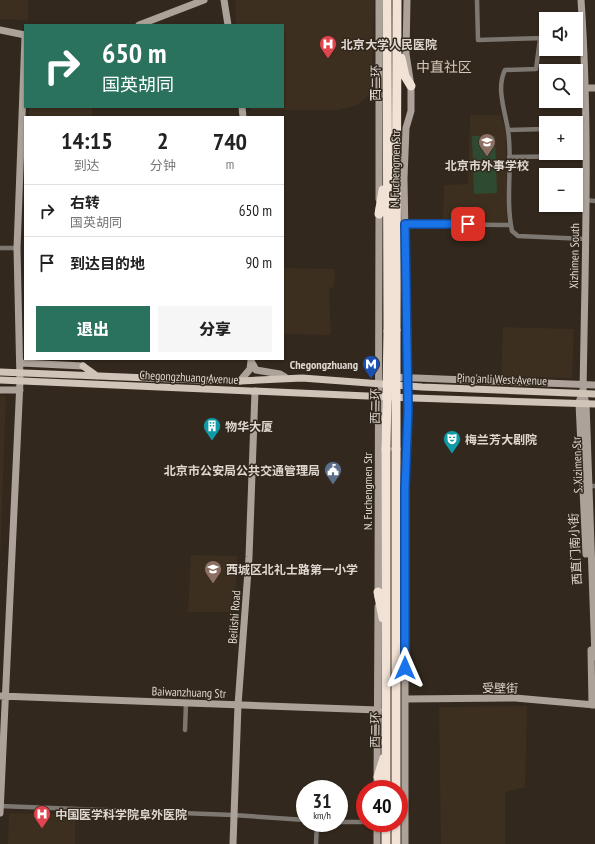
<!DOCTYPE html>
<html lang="zh">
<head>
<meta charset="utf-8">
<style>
  :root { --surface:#fff; --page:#f6f6f6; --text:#222; --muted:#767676; --line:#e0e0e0; --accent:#2a725e }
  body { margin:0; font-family:"PT Sans Narrow","Noto Sans SC",sans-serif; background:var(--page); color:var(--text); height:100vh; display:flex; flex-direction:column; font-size:15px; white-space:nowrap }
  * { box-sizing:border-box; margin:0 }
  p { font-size:13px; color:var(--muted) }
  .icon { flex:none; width:22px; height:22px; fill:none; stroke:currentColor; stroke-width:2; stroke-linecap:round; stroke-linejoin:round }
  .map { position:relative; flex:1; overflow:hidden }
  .details { position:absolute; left:24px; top:116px; width:260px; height:244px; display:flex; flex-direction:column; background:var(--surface); border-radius:0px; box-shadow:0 1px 3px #0004 }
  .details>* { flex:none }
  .top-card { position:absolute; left:24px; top:24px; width:260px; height:84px; border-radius:0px; box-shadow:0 1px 3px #0004; background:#2a725e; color:#fff; overflow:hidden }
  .fabs { position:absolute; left:539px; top:12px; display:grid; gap:8px }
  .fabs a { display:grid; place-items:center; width:44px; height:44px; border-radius:0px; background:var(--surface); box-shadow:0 1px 3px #0004; font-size:20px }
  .speed { position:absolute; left:296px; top:780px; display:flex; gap:8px; font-size:20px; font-weight:700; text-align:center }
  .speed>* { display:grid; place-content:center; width:52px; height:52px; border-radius:50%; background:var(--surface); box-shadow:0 1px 3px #0004; line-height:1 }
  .speed small { font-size:10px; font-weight:400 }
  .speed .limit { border:6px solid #d22; background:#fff; color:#111 }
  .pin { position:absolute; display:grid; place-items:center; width:34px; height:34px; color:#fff; margin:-17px; border-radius:8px; box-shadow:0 2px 6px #0006 }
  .me { position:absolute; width:44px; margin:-22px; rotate:0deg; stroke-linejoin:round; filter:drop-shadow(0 0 3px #0008) }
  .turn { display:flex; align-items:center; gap:14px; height:84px; padding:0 12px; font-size:18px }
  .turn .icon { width:52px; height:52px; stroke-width:2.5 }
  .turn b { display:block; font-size:28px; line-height:34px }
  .eta { display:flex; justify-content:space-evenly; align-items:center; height:68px; text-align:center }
  .eta b { font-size:24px; font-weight:800; line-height:28px }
  .cta { display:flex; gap:8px; margin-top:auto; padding:8px 12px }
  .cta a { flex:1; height:46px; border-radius:0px; background:var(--accent); color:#fff; font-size:16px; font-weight:800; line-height:46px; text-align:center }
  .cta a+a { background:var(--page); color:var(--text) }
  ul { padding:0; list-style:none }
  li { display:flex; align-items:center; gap:12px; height:52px; padding:0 12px; border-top:1px solid var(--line) }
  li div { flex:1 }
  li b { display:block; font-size:15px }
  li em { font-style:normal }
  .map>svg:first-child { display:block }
</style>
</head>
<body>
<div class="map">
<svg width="595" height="844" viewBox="0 0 595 844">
  <rect width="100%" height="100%" fill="#32281d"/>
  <path fill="#3d2f1f" d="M0,0H28V20L0,19Z
    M235,0H374L372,93L357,105L338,110H251L250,107H283V25H236Z
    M29,107H92V117H29Z
    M470,115H500L506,130L507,222L443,223L444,185L468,184Z
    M284,268L335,269L334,286L329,290L331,335L284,334Z
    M503,327L574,329L572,378L501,376Z
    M0,396H6L0,559Z
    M191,555L237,556L235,612H188Z
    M527,706L525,787L505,792V844H441L439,707Z
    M9,813L75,815V844H8Z"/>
  <path fill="#2e4b31" d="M472,136H495L497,193L474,194Z"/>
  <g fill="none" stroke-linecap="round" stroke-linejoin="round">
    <path stroke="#7d7772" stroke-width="4.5" d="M477,0L478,40L546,38
      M540,39L536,69L505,70C496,88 505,111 508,130C513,163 505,198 512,231L518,236L586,239
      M576,128H585
      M508,130L546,129
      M509,157L585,156
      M585,200L595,201
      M405,224L510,225
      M0,248H17
      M586,486H595
      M185,730L186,703
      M0,806L233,815L305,820
      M339,822H365
      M316,844L317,823"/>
    <path stroke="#aca29a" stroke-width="7" d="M224,0L228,25
      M379,0V199
      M581,0C590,131 585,262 583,393L586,403L595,657
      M139,25L204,0
      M0,30L25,35
      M585,88H595
      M242,107L243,117
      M251,361L256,370L280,374L285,377
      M21,363L83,366
      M391,377L595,385
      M240,381L250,369L251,361
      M0,390H20
      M580,399L579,403L586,554
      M405,567V488L408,411L404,178L406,128L411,111V86L406,54L407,0
      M378,597L379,209
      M591,650L592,705
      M0,696L378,710
      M405,699L515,698L595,705
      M377,789L378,607
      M0,813L20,381L17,248L25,37
      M233,844L238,705L249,557L255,391
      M377,844V823
      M405,844V593"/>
    <path stroke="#d0c4b9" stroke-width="7" d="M83,366L97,376
      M0,372L198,380L240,381L302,378L422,387L595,394
      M0,380L413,398L595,404"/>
    <path stroke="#f2e2d6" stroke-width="9" d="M387,0L388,331
      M401,58L405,76L411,86
      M379,214L383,190
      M396,330L397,0
      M386,449V789
      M396,449V789
      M378,592L383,618
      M401,601L405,562
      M378,777L384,758
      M386,844V823
      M396,844V823"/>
    <path stroke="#f2e2d6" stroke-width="9" d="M386,449L388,331
      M396,449V330"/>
  </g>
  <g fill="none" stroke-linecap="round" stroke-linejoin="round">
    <defs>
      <path id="route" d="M405,668V488L408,411L405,224H468"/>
    </defs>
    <use href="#route" stroke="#114b97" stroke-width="10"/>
    <use href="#route" stroke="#1a73e8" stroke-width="7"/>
  </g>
  <defs>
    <symbol id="hospital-pin" viewBox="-11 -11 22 30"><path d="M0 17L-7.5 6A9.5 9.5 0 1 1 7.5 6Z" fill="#e0444e" stroke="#32281d"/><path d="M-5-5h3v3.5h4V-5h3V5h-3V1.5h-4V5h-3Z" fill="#fff"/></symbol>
    <symbol id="school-pin" viewBox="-11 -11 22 30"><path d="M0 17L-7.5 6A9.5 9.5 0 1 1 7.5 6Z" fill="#8d6e63" stroke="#32281d"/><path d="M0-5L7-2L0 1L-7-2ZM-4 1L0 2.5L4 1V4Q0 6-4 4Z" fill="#fff"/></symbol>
    <symbol id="metro-pin" viewBox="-11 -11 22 30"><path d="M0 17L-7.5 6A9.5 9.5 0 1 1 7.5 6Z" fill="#1a4fb4" stroke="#32281d"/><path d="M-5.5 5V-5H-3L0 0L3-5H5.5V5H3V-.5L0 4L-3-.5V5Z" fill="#fff"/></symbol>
    <symbol id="building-pin" viewBox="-11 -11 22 30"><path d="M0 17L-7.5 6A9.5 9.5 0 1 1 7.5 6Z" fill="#0f9aa8" stroke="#32281d"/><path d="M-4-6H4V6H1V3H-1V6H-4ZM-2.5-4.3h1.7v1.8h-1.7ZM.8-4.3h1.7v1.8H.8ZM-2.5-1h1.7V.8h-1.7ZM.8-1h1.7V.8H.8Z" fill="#fff"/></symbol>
    <symbol id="theatre-pin" viewBox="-11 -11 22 30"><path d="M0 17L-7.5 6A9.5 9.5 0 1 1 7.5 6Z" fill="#0f9aa8" stroke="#32281d"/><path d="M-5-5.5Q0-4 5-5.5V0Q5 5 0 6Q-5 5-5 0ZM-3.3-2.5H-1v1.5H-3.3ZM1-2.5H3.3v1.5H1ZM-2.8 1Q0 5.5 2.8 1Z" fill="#fff"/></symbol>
    <symbol id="civic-pin" viewBox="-11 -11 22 30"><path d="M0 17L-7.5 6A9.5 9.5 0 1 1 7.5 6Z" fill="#5c6f8a" stroke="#32281d"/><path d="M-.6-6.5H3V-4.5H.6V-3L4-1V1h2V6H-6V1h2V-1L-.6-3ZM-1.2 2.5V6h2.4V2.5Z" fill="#fff"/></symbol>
  </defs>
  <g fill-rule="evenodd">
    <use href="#hospital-pin" x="318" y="34" width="20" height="27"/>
    <use href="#school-pin" x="477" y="132" width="20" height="27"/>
    <use href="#metro-pin" x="361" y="354" width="20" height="27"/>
    <use href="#building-pin" x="202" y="416" width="20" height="27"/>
    <use href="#theatre-pin" x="442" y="429" width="20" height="27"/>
    <use href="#civic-pin" x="323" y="460" width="20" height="27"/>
    <use href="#school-pin" x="203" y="559" width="20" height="27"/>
    <use href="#hospital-pin" x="32" y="804" width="20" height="27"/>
  </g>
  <g text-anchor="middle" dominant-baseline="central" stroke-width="3" stroke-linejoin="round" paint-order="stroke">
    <g font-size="12" font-weight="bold" fill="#ded7d0" stroke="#32281d" text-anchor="start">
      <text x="341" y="44">北京大学人民医院</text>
      <text x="487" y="165" text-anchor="middle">北京市外事学校</text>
      <text x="358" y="364" text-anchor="end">Chegongzhuang</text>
      <text x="225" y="426">物华大厦</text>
      <text x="465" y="439">梅兰芳大剧院</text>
      <text x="320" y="470" text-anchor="end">北京市公安局公共交通管理局</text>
      <text x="226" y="569">西城区北礼士路第一小学</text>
      <text x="55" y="814">中国医学科学院阜外医院</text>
    </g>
    <g font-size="12" fill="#ded7d0" stroke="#32281d">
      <text transform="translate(375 83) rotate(-90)">西二环</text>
      <text transform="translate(395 169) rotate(-89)">N. Fuchengmen Str</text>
      <text transform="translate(574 256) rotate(-89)">Xizhimen South</text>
      <text transform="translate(189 377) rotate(3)">Chegongzhuang Avenue</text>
      <text transform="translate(502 379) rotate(2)">Ping'anli West Avenue</text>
      <text transform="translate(375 406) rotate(-89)">西二环</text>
      <text transform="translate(577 465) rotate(-92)">S. Xizimen Str</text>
      <text transform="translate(367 491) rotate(-90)">N. Fuchengmen Str</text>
      <text transform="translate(575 549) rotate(-93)">西直门南小街</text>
      <text transform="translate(234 617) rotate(-86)">Beilishi Road</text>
      <text transform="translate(500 688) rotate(1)">受壁街</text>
      <text transform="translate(189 692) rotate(2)">Baiwanzhuang Str</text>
      <text transform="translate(375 730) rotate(-89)">西二环</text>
    </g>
    <g font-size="14" fill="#d4c7b9" stroke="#32281d">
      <text x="444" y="67">中直社区</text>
    </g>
  </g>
</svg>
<div class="fabs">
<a><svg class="icon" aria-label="sound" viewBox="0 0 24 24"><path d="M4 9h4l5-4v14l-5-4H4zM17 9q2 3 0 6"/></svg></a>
<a><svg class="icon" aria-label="search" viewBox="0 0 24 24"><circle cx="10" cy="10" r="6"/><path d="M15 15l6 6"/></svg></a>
<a>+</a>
<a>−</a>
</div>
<div class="speed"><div>31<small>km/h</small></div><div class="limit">40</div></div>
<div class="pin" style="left:468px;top:224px;background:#d93025"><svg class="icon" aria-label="arrive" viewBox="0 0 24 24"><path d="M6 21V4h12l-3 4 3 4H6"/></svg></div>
<svg class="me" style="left:405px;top:668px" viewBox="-20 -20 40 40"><path d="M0-17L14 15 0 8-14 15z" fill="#1a73e8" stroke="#fff" stroke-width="4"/></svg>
<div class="top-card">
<div class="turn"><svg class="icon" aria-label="right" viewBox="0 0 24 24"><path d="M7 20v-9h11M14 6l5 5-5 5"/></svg><div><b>650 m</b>国英胡同</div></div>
</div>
<section class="details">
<div class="eta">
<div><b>14:15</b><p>到达</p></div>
<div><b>2</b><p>分钟</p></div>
<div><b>740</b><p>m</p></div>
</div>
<ul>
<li><svg class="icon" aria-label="right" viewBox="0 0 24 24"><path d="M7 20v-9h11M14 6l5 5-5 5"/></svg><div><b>右转</b><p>国英胡同</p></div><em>650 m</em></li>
<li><svg class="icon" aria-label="arrive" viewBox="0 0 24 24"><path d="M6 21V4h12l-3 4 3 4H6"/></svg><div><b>到达目的地</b></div><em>90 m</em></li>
</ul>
<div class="cta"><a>退出</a><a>分享</a></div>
</section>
</div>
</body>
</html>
